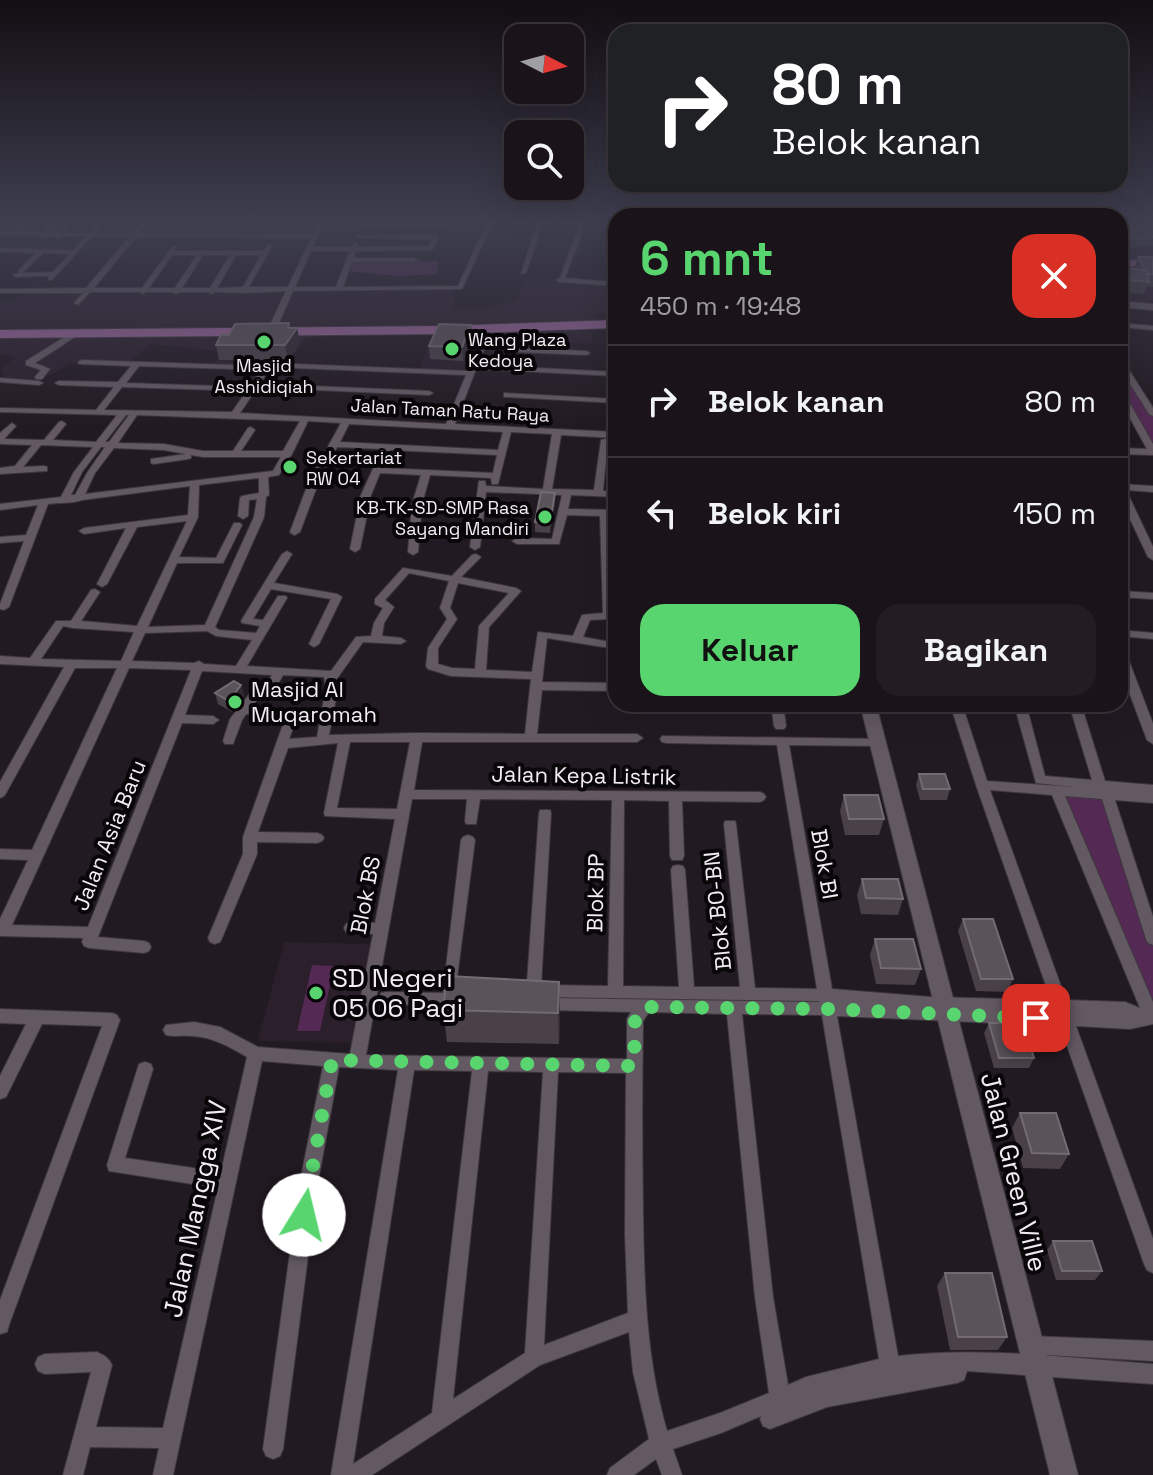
<!DOCTYPE html>
<html lang="id">
<head>
<meta charset="utf-8">
<style>
  :root { --surface:#1a141a; --page:#231d23; --text:#f1f3f6; --muted:#9f9ea2; --line:#383339; --accent:#59d56f }
  body { margin:0; font-family:"Space Grotesk",sans-serif; background:var(--page); color:var(--text); height:100vh; display:flex; flex-direction:column; font-size:30px; white-space:nowrap }
  * { box-sizing:border-box; margin:0 }
  p { font-size:26px; color:var(--muted) }
  .icon { flex:none; width:44px; height:44px; fill:none; stroke:currentColor; stroke-width:2; stroke-linecap:round; stroke-linejoin:round }
  .map { position:relative; flex:1; overflow:hidden }
  .side { position:absolute; left:608px; top:208px; width:520px; height:504px; display:flex; flex-direction:column; background:var(--surface); border-radius:24px; box-shadow:0 8px 32px #0002,0 0 0 2px var(--line) }
  .side>* { flex:none }
  .top-card { position:absolute; left:608px; top:24px; width:520px; height:168px; border-radius:24px; box-shadow:0 8px 32px #0002,0 0 0 2px var(--line); background:#202124; color:#fff; overflow:hidden }
  .needle { width:52px; rotate:96deg }
  .tools { position:absolute; left:504px; top:24px; display:grid; gap:16px }
  .tools a { display:grid; place-items:center; width:80px; height:80px; border-radius:16px; background:var(--surface); box-shadow:0 8px 32px #0002,0 0 0 2px var(--line); font-size:40px }
  .pin { position:absolute; display:grid; place-items:center; width:68px; height:68px; color:#fff; margin:-34px; border-radius:16px; box-shadow:0 4px 12px #0006 }
  .me { position:absolute; width:88px; margin:-44px; rotate:9deg; stroke-linejoin:round; filter:drop-shadow(0 0 6px #0008) }
  .turn { display:flex; align-items:center; gap:28px; height:168px; padding:0 32px; font-size:36px }
  .turn .icon { width:104px; height:104px; stroke-width:2.5 }
  .turn b { display:block; font-size:56px; line-height:68px }
  .round { display:grid; place-items:center; flex:none; width:84px; height:84px; border-radius:24px; background:var(--page) }
  .head { display:flex; align-items:center; justify-content:space-between; height:136px; padding:0 32px }
  h1 { font-size:48px; font-weight:700; line-height:60px; color:var(--accent) }
  .cta { display:flex; gap:16px; margin-top:auto; padding:16px 32px }
  .cta a { flex:1; height:92px; border-radius:24px; background:var(--accent); color:#111; font-size:32px; font-weight:700; line-height:92px; text-align:center }
  .cta a+a { background:var(--page); color:var(--text) }
  ul { padding:0; list-style:none }
  li { display:flex; align-items:center; gap:24px; height:112px; padding:0 32px; border-top:2px solid var(--line) }
  li div { flex:1 }
  li b { display:block; font-size:30px }
  li em { font-style:normal }
  .map>svg:first-child { display:block }
</style>
</head>
<body>
<div class="map">
<svg width="1153" height="1475" viewBox="0 0 1153 1475">
  <rect width="100%" height="100%" fill="#221a22"/>
  <path fill="#2c1f2c" d="M1153,231V309L1120,306V232Z
    M525,282L616,286V312L596,313L591,344L479,341L462,372L419,370L433,333L307,337L284,366H213L221,351L151,344L124,366L71,364L35,383L4,381L1,367L16,358L0,353V300L18,299L29,293L455,290L452,309H485L516,300Z
    M284,942L371,944L352,1043L258,1041Z"/>
  <path fill="#542a54" d="M353,261H439L437,274L398,276L348,271Z
    M1120,356L1153,406V450L1120,391Z
    M1062,794L1106,798L1153,940V1007Z
    M312,965L334,966L320,1031H297Z"/>
  <g fill="none" stroke-linecap="round" stroke-linejoin="round">
    <defs>
      <path id="minor" d="M27,220H34L19,232H42L58,220H64L49,232H59L70,220H76L65,233H89L101,220H107L96,233H132L143,220H149L139,233L312,234L319,220H325L313,247H351L355,243L357,244L358,247L429,246L432,239L356,238V236L358,235H436L439,237L434,248L431,250L356,251L353,258H414L417,260L414,262H352L343,287L458,286L488,220H494L462,289L293,291L278,325L274,327L270,325L286,291L244,293L215,292L211,294L208,292H180L176,294L173,292H146L143,294L140,292H90L78,305L74,303L83,293H0V289L86,288L129,237L92,236L52,280H48L49,276L16,277L13,275L14,274L20,273L18,271L19,270L35,253L0,252V248L73,250L86,236H62L58,239L55,236L41,238L38,236H0V232H11ZM136,237L311,238L288,287H249L272,246L269,244L263,251H175L176,247H172L142,288H94ZM311,251H350L336,287H295ZM43,253L70,254L53,272L22,273ZM172,255H197L175,288H149ZM203,255H230L210,288H182ZM236,255H261L243,287L217,288Z
        M442,220H448L441,227L362,228L359,226L362,224L439,223Z
        M538,220H544L526,273L521,274Z
        M581,220H587L565,278L612,282L606,260L613,245L616,243V252L612,260L616,272V286L559,282L556,280L560,278Z
        M600,220L616,221V225L601,221Z
        M1143,220H1149L1153,223V228Z
        M1120,323L1153,326V330L1120,327Z
        M74,331L81,333L35,363L50,369L42,379H36L35,377L41,370L26,365V361Z
        M478,345L485,347L478,365L616,372V376L476,369L455,424L616,432V438L561,435L552,489L594,490L601,440L608,438L603,491H616V497L571,495L568,509L616,510V516H610L613,616L608,619L590,620L583,637L616,643V649L547,638L542,682L616,683V691L542,690L537,734H637L643,738L637,742H422L414,790L760,792L764,794L766,797L764,800L760,802L682,801L684,856L682,860H672L670,856L669,801L624,800L623,986L679,987L671,870L673,866L678,865L683,866L685,870L694,987H740L724,824L725,821H735L736,824L755,988L817,989L777,745L666,743L662,742L660,739L662,736L882,739L884,742L878,746L789,745L832,989L931,997L1051,1000L976,785L950,704H962L987,781L1074,787L1036,783L1014,704H1026L1045,776L1092,780L1069,704H1081L1105,781L1153,785V803L1115,800L1153,917V945L1148,943L1146,939L1102,799L1065,796L1153,1002V1024L1130,1029L1076,1026L1153,1239V1273L1147,1270L1144,1264L1060,1026L837,1016L898,1356C983,1346 1068,1358 1153,1364V1384L967,1371L964,1380L957,1383L827,1407L770,1429L763,1426L760,1419L761,1416L721,1433L673,1449L682,1475H662L656,1459L634,1475H607L610,1468L649,1439L633,1372L629,1332L540,1365L372,1475H331L398,1070L339,1067L317,1187L283,1449L280,1456L273,1459L266,1456L263,1449L299,1187L323,1066L262,1061L173,1475H153L159,1448L90,1447L83,1475H63L91,1372L45,1374L38,1371L35,1364L38,1357L45,1354L97,1352C105,1356 108,1357 112,1365L96,1427L163,1428L218,1188L109,1171L107,1165L139,1064L145,1062L151,1064L153,1069L125,1158L221,1172L247,1057C230,1047 213,1037 192,1036C183,1035 175,1037 166,1035L163,1030L166,1025L194,1022L220,1027L258,1047L350,1054L373,934L346,932L344,928L346,924L351,922L375,923L395,819L325,816L324,813L338,743L288,748L258,832L317,833L322,835L324,838L322,841L317,843L257,842V854L222,938L220,942L215,944L210,942L208,938L243,854V837L286,716L246,714L242,720L233,744H225L223,741L230,719L254,688L265,687L272,675L202,671L185,715L213,716L219,720L213,724L182,723L98,937L144,941L149,943L151,947L149,951L144,953L89,948L84,946L82,942L83,938L0,936V919L28,860L0,859V849L32,850L117,668H75L6,793L4,796L0,798V782L64,667L0,664V656L30,658L56,621H71L91,590L95,589L100,592L81,621L137,626L187,521L137,527L107,584L102,587L97,584L126,528L84,534L79,531L84,528L188,515L190,486L82,500C72,504 60,502 48,504L9,607L4,610L0,609V604L24,541L0,543V537L26,535L38,505L0,510V504L61,497L74,472L93,447L41,445L23,467L44,466L47,467V471L0,474V468L15,466L32,445L0,444V433L12,423L16,426L4,439L44,440L59,422L62,421L66,424L53,440L96,442L117,415L0,412V408L96,410L114,387L59,385L55,383L59,381L118,382L131,366L79,364L78,362L82,360L265,366L269,363L468,371ZM139,366L261,370L232,412L104,410L122,387L217,390L221,388L217,386L126,383ZM271,367L466,375L446,424L240,413ZM126,415H129L109,442H105ZM137,415L300,421L283,451H241L255,430L251,427L248,428L233,451H203L164,444L118,443ZM308,421L341,423L309,481L290,532L292,534L295,535L300,532L319,481L337,447L382,449L361,495L350,549L355,552L360,549L371,495L380,473L421,475L412,504L408,552L413,555L418,552L422,504L430,475L491,478L492,484H498L511,432L552,434L543,489L486,486L485,481H479L470,547L475,550L480,547L486,492L562,495L552,539L517,538L512,541L517,544H559L567,515L600,516L603,613L582,615L573,636L538,632L532,672L486,670L489,627L521,591L516,588L461,577L481,557L476,554L472,555L452,576L403,568L375,599V604L383,608L374,623L371,636L356,637L331,671L247,666L287,598L286,596H278L263,620L253,619L271,589L331,599L309,644L314,647L319,644L342,597L337,594L274,583L292,554L287,551L282,554L241,621L242,623L260,626L256,633L219,630L215,627L264,517L266,497L269,495L268,477L279,475L292,454ZM349,424L503,432L498,450L340,442ZM101,447H105L87,473L75,495H71L82,472ZM114,448L164,450L186,454L151,459V463L154,464L188,459L191,458V455L203,457H281L273,471L85,494L95,473ZM390,450L497,455L493,473L382,468ZM259,478V493L242,496L240,498L238,516L243,519L248,516L249,500L257,499L254,517L205,625L148,627L177,563H223L242,525L240,523H234L216,558L179,557L198,517L199,485ZM409,573L449,581L440,608L447,619L428,648L426,666L428,669L451,676L531,679L525,734L417,733L329,735L338,688L336,680L363,642L401,644L406,641L401,638L382,636L384,623L394,607L385,600ZM458,583L509,593L479,626L475,669L452,668L438,664V648L457,619L450,608ZM63,626L73,628L134,632L121,661L41,659ZM207,631L216,636L252,640L236,666L204,664L199,661L194,663L132,661L145,633ZM129,668L191,670L88,927L12,925ZM283,675L324,677L326,688L317,737L289,739L299,713L297,710L252,707L261,694L273,693ZM350,742H410L397,809L337,808ZM990,790L1052,795L1140,1008L1125,1002L1066,1000ZM412,799H467L465,821L466,824H476L480,799L612,800L608,986L546,985L541,986L551,813L550,810H540L539,813L526,997L528,1002L533,1003L538,1002L541,995L546,997L819,1001L820,1002L546,998L541,999L538,1004L541,1009L546,1010L631,1012L627,1019V1059L366,1055ZM649,1012L727,1014L755,1297L769,1393L720,1413L667,1431C646,1359 644,1286 643,1212C642,1148 642,1084 643,1021ZM742,1014L822,1015L879,1359L806,1377L788,1385L773,1297ZM414,1070L472,1071L432,1413L353,1464ZM488,1071L543,1072L525,1353L453,1399ZM558,1072L626,1073L625,1234L628,1313L544,1345Z
        M514,348L586,351L590,353L586,355L517,352H514Z
        M1120,360L1124,362L1153,408V416L1149,414L1120,368Z
        M0,378L39,381L43,383L39,385L0,382Z
        M288,385L429,391L433,393L429,395L291,389H288Z
        M1120,391L1124,393L1153,444V455L1120,454V448L1147,449L1120,400Z
        M504,393L616,399V403L507,397H504Z
        M1120,484L1153,486V492L1126,490L1153,547V560L1148,557L1120,498Z
        M1120,591L1153,593V599L1120,597Z
        M1120,630L1153,633V639L1120,636Z
        M1120,650L1126,653L1153,724V744L1147,740L1120,668Z
        M771,704H783L786,726L784,729H776L774,726Z
        M468,835L473,837L475,840L455,993L465,995L468,1000L465,1005L460,1006L386,1004L381,1003L379,998L381,993L386,992L443,993L461,840L463,837Z
        M0,1009L112,1013L117,1015L120,1020L9,1325L7,1332L0,1334V1300L102,1026L42,1024L6,1097L0,1099V1076L26,1024L0,1023Z
        M1030,1336L1153,1341V1361L1030,1354L1023,1352L1021,1345L1023,1338Z"/>
      <path id="tertiary" d="M1120,301L1153,304V310L1120,307Z
        M860,704H876L1078,1475H1050Z"/>
      <path id="primary" d="M1153,259V265L1120,267V261Z
        M616,320V328L443,334L0,338V330L443,326Z"/>
    </defs>
    <use href="#minor" stroke="#3e383e" stroke-width="2"/>
    <use href="#tertiary" stroke="#3e383e" stroke-width="2"/>
    <use href="#primary" stroke="#3e383e" stroke-width="2"/>
    <use href="#minor" fill="#635963" fill-rule="evenodd"/>
    <use href="#tertiary" fill="#635963" fill-rule="evenodd"/>
    <use href="#primary" fill="#9a669a" fill-rule="evenodd"/>
  </g>
  <path fill="#494048" d="M284,220H303L298,231H286Z
    M1120,227L1153,228V246L1120,248Z
    M1138,257H1153V287L1147,286L1144,294L1120,292V260L1124,268L1134,269Z
    M471,325L472,338L463,361L430,359L429,346Z
    M290,328H297L300,343L288,360H219L216,345L229,335Z
    M555,493V503L550,533L535,532V522Z
    M241,685L244,696L232,712L218,704L215,693Z
    M919,774L950,789L947,800H920L916,785Z
    M844,795L884,819L879,835H845L840,811Z
    M862,879L903,899L898,915L861,914L857,895Z
    M963,919L1013,979L1007,992L976,991L958,931Z
    M875,939L921,969L915,985L876,984L870,955Z
    M447,976L560,1014L559,1044L447,1042L443,1010Z
    M989,1023L1034,1058L1029,1068H994L984,1033Z
    M1020,1113L1069,1154L1060,1169L1023,1168L1012,1128Z
    M1053,1241L1102,1271L1095,1280H1056L1047,1250Z
    M945,1273L1007,1337L998,1350H950L937,1286Z"/>
  <path fill="#322931" d="M296,220H303L298,231Z
    M289,323L292,336L297,328L300,343L288,360L285,345Z
    M471,325L472,338L463,361L462,347Z
    M555,493V503L550,533V523Z
    M241,685L244,696L232,712L229,701Z
    M559,982L560,1014L559,1044L558,1013Z"/>
  <path fill="#5b535a" stroke="#736b72" stroke-width="2" d="M1120,227L1153,228V238L1120,240Z
    M1138,257H1153V274H1148Z
    M1120,260L1124,268L1146,270L1149,282L1120,279Z
    M289,323L288,328H297L285,345H216L221,335H229L235,324Z
    M439,324L471,325L462,347L429,346Z
    M541,492L555,493L550,523L535,522Z
    M234,681L241,685L229,701L215,693Z
    M919,774H945L950,789H923Z
    M844,795H878L884,819H849Z
    M862,879H898L903,899L866,898Z
    M963,919H993L1013,979H981Z
    M875,939H913L921,969L881,968Z
    M447,976L559,982L558,1013L443,1010Z
    M989,1023H1023L1034,1058H999Z
    M1020,1113H1056L1069,1154L1032,1153Z
    M1053,1241H1092L1102,1271H1062Z
    M945,1273H992L1007,1337H958Z"/>
  <linearGradient id="sky" x2="0" y2="1"><stop stop-color="#130e13"/><stop offset="0.52" stop-color="#3e3e4f"/><stop offset="1" stop-color="#3e3e4f" stop-opacity="0"/></linearGradient>
  <rect width="1153" height="426" fill="url(#sky)"/>
  <g fill="none" stroke-linecap="round" stroke-linejoin="round">
    <path stroke="#59d56f" stroke-width="14" stroke-dasharray="0 25.2" d="M304,1215L332,1060L634,1066L635,1019L644,1007L828,1009L1036,1018"/>
  </g>
  <g fill="#59d56f" stroke="#090609" stroke-width="3">
    <circle cx="264" cy="342" r="8"/>
    <circle cx="452" cy="349" r="8"/>
    <circle cx="290" cy="467" r="8"/>
    <circle cx="545" cy="517" r="8"/>
    <circle cx="235" cy="702" r="8"/>
    <circle cx="316" cy="993" r="8"/>
  </g>
  <g text-anchor="middle" dominant-baseline="central" stroke-width="8" stroke-linejoin="round" paint-order="stroke">
    <g font-size="18" fill="#f3edf3" stroke="#090609" text-anchor="start">
      <text x="468" y="339">Wang Plaza<tspan x="468" dy="21">Kedoya</tspan></text>
      <text x="264" y="365" text-anchor="middle">Masjid<tspan x="264" dy="21">Asshidiqiah</tspan></text>
      <text x="306" y="457">Sekertariat<tspan x="306" dy="21">RW 04</tspan></text>
      <text x="529" y="507" text-anchor="end">KB-TK-SD-SMP Rasa<tspan x="529" dy="21">Sayang Mandiri</tspan></text>
    </g>
    <g font-size="18" fill="#f3edf3" stroke="#090609">
      <text transform="translate(450 410) rotate(3)">Jalan Taman Ratu Raya</text>
    </g>
    <g font-size="22" fill="#f3edf3" stroke="#090609" text-anchor="start">
      <text x="251" y="689">Masjid Al<tspan x="251" dy="25">Muqaromah</tspan></text>
    </g>
    <g font-size="22" fill="#f3edf3" stroke="#090609">
      <text transform="translate(584 775) rotate(1)">Jalan Kepa Listrik</text>
      <text transform="translate(109 835) rotate(-68)">Jalan Asia Baru</text>
      <text transform="translate(825 864) rotate(80)">Blok BI</text>
      <text transform="translate(595 893) rotate(-89)">Blok BP</text>
      <text transform="translate(365 895) rotate(-79)">Blok BS</text>
      <text transform="translate(717 911) rotate(-96)">Blok BO-BN</text>
    </g>
    <g font-size="26" fill="#f3edf3" stroke="#090609" text-anchor="start">
      <text x="332" y="978">SD Negeri<tspan x="332" dy="30">05 06 Pagi</tspan></text>
    </g>
    <g font-size="26" fill="#f3edf3" stroke="#090609">
      <text transform="translate(1014 1172) rotate(76)">Jalan Green Ville</text>
      <text transform="translate(195 1209) rotate(-78)">Jalan Mangga XIV</text>
    </g>
  </g>
</svg>
<div class="tools">
<a><svg class="needle" viewBox="-14 -14 28 28"><path d="M0-13l5 13h-10z" fill="#e53935"/><path d="M0 13l5-13h-10z" fill="#9f9ea2"/></svg></a>
<a><svg class="icon" aria-label="search" viewBox="0 0 24 24"><circle cx="10" cy="10" r="6"/><path d="M15 15l6 6"/></svg></a>
</div>
<div class="pin" style="left:1036px;top:1018px;background:#d93025"><svg class="icon" aria-label="arrive" viewBox="0 0 24 24"><path d="M6 21V4h12l-3 4 3 4H6"/></svg></div>
<svg class="me" style="left:304px;top:1215px" viewBox="-20 -20 40 40"><circle r="19" fill="#fff"/><path d="M0-13L10 11 0 6-10 11z" fill="#59d56f"/></svg>
<div class="top-card">
<div class="turn"><svg class="icon" aria-label="right" viewBox="0 0 24 24"><path d="M7 20v-9h11M14 6l5 5-5 5"/></svg><div><b>80 m</b>Belok kanan</div></div>
</div>
<section class="side">
<div class="head"><div><h1>6 mnt</h1><p>450 m · 19:48</p></div><a class="round" style="background:#d93025;color:#fff"><svg class="icon" aria-label="close" viewBox="0 0 24 24"><path d="M6 6l12 12M18 6L6 18"/></svg></a></div>
<ul>
<li><svg class="icon" aria-label="right" viewBox="0 0 24 24"><path d="M7 20v-9h11M14 6l5 5-5 5"/></svg><div><b>Belok kanan</b></div><em>80 m</em></li>
<li><svg class="icon" aria-label="left" viewBox="0 0 24 24"><path d="M17 20v-9H6M10 6l-5 5 5 5"/></svg><div><b>Belok kiri</b></div><em>150 m</em></li>
</ul>
<div class="cta"><a>Keluar</a><a>Bagikan</a></div>
</section>
</div>
</body>
</html>
